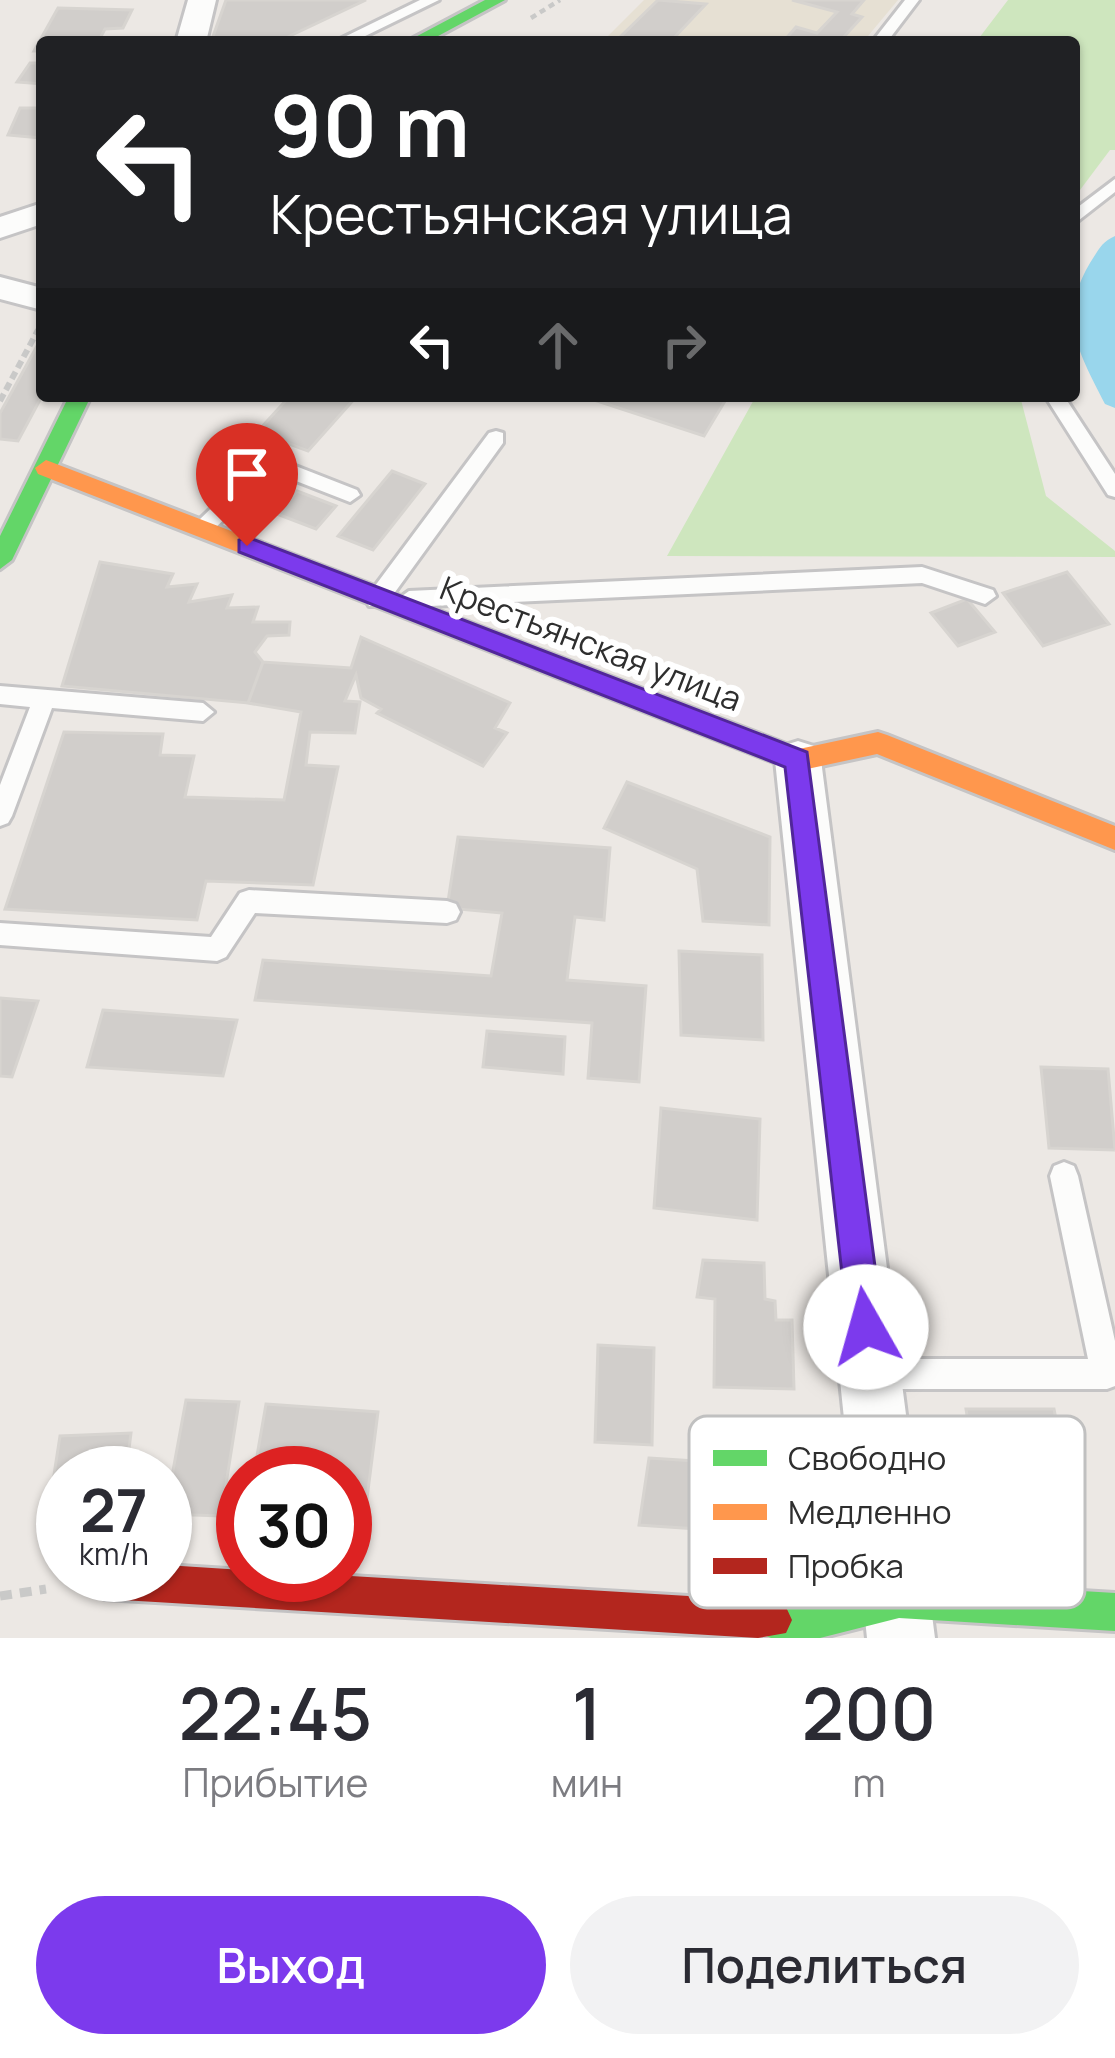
<!DOCTYPE html>
<html lang="ru">
<head>
<meta charset="utf-8">
<style>
  :root { --surface:#fff; --page:#f2f2f3; --text:#2b2b33; --muted:#7c7c81; --accent:#7c3aed }
  body { margin:0; font-family:Manrope,sans-serif; background:var(--page); color:var(--text); height:100vh; display:flex; flex-direction:column; font-size:45px; white-space:nowrap }
  * { box-sizing:border-box; margin:0 }
  p { font-size:39px; color:var(--muted) }
  .icon { flex:none; width:66px; height:66px; fill:none; stroke:currentColor; stroke-width:2; stroke-linecap:round; stroke-linejoin:round }
  .map { position:relative; height:1638px; overflow:hidden }
  .details { display:flex; flex-direction:column; background:var(--surface); flex:1 }
  .details>* { flex:none }
  .guide { position:absolute; left:36px; top:36px; width:1044px; height:366px; border-radius:12px; box-shadow:0 3px 9px #0004; background:#202124; color:#fff; overflow:hidden }
  .speed { position:absolute; left:36px; top:1446px; display:flex; gap:24px; font-size:60px; font-weight:700; text-align:center }
  .speed>* { display:grid; place-content:center; width:156px; height:156px; border-radius:50%; background:var(--surface); box-shadow:0 3px 9px #0004; line-height:1 }
  .speed small { font-size:30px; font-weight:400 }
  .speed .limit { border:18px solid #d22; background:#fff; color:#111 }
  .pin { position:absolute; display:grid; place-items:center; width:102px; height:102px; color:#fff; margin:-123px -51px; border-radius:50% 50% 50% 0; rotate:-45deg; box-shadow:0 0 12px #0007 }
  .pin .icon { rotate:45deg }
  .me { position:absolute; width:132px; margin:-66px; rotate:353deg; stroke-linejoin:round; filter:drop-shadow(0 0 9px #0008) }
  .turn { display:flex; align-items:center; gap:42px; height:252px; padding:0 36px; font-size:54px }
  .turn .icon { width:156px; height:156px; stroke-width:2.5 }
  .turn b { display:block; font-size:84px; line-height:102px }
  .lanes { display:flex; align-items:center; height:114px; padding:0 36px; background:#0003; justify-content:center; gap:60px; direction:ltr }
  .lanes .off { opacity:.35 }
  .eta { display:flex; justify-content:space-evenly; align-items:center; height:204px; text-align:center }
  .eta b { font-size:72px; font-weight:600; line-height:84px }
  .cta { display:flex; gap:24px; margin-top:auto; padding:24px 36px }
  .cta a { flex:1; height:138px; border-radius:72px; background:var(--accent); color:#fff; font-size:48px; font-weight:600; line-height:138px; text-align:center }
  .cta a+a { background:var(--page); color:var(--text) }
  .map>svg:first-child { display:block }
</style>
</head>
<body>
<div class="map">
<svg width="1115" height="1638" viewBox="0 0 1115 1638">
  <rect width="100%" height="100%" fill="#ece8e4"/>
  <path fill="#e6e0d3" d="M644,0H898L863,42H602Z"/>
  <path fill="#cee6be" d="M1008,0H1115V150H1110L1074,198V42H976Z
    M756,396H1020L1046,496L1115,551V557L667,556Z"/>
  <path fill="#99d6ec" d="M1115,236V408L1105,404C1079,353 1057,318 1090,263C1098,251 1101,242 1115,236Z"/>
  <path fill="#d1cecb" stroke="#d7d4d0" stroke-width="3" d="M226,0H366L277,42H211Z
    M658,0L706,4L670,42H615Z
    M792,0H864L852,14L862,17L841,40L850,42H783L796,27L817,33L837,12Z
    M58,8L132,10L123,28L105,29L98,42H42V51H34Z
    M30,63H42V84L17,82Z
    M20,108H42V138L8,135Z
    M42,337V396L18,441L0,439V413Z
    M290,396H357L308,451L257,432Z
    M582,396H728L704,436Z
    M392,471L425,484L373,550L338,536Z
    M297,491L336,506L316,529L277,514Z
    M100,562L173,574L167,587L197,584L189,602L232,595L227,608L258,607L253,622H290L289,635L267,636L255,652L263,662L248,703L62,686Z
    M1067,572L1109,624L1043,646L1003,593Z
    M967,599L995,632L958,646L931,613Z
    M361,637L510,703L495,728L507,733L483,766L377,713L381,709L361,698L356,675L345,701L360,702L355,733L310,732L306,765L338,767L313,885L206,881L197,920L5,909L64,732L163,734L160,755L194,756L185,797L284,800L301,712L248,703L263,662L351,668Z
    M627,782L770,837L769,925L703,921L697,869L604,828Z
    M458,837L610,848L604,920L575,917L567,980L646,986L639,1082L588,1078L592,1023L255,1000L263,960L491,976L502,913L447,908Z
    M679,951L762,955L763,1040L681,1035Z
    M0,998L38,1001L12,1077L0,1076Z
    M103,1010L237,1020L223,1076L87,1067Z
    M487,1031L565,1037L563,1074L483,1067Z
    M1041,1067L1108,1069L1115,1150L1049,1148Z
    M661,1108L760,1119L757,1220L654,1208Z
    M703,1260L764,1263L765,1299L775,1301L776,1320H792L794,1389L714,1387L715,1299L697,1297Z
    M598,1345L654,1348L652,1445L595,1442Z
    M186,1400L239,1402L221,1516L165,1514Z
    M266,1404L378,1412L364,1522L345,1521V1473H254Z
    M966,1409H1054L1084,1564L991,1565Z
    M131,1433L126,1473H63V1519L47,1520L60,1436Z
    M649,1458L757,1465V1533L639,1525Z"/>
  <g fill="none" stroke-linecap="round" stroke-linejoin="round">
    <defs>
      <path id="lane" d="M420,0H439L353,42H334Z
        M905,0H919L887,42H872Z
        M1115,179V192L1074,224V210Z
        M1045,396H1064L1115,474V497L1108,495Z
        M496,431L503,433V443L385,606H369L366,600L369,594L489,433Z
        M270,456L357,490L360,495L350,502L273,472L210,533H196L193,528L196,523L263,458Z
        M922,567L993,590L996,596L985,604L922,583L409,607L398,599L409,591Z
        M0,686L203,703L214,712L203,721L52,708L12,816L8,823L0,826V785L30,707L0,704Z
        M249,890L447,901L456,904L460,912L456,920L447,923L255,913L226,957L217,961L0,945V923L211,937L240,893Z
        M1064,1162L1074,1166L1078,1176L1115,1341V1386L1107,1389H871L860,1385L856,1374L860,1363L871,1359H1088L1050,1176L1054,1166Z"/>
      <path id="street" d="M188,0H216L206,42H176Z
        M42,203V224L0,238V217Z
        M0,277L42,288V310L0,299Z
        M798,741L814,746L821,760L935,1638H867L775,760L782,746Z"/>
      <path id="fast" d="M485,0H505L427,42H406Z
        M69,396H91L12,560L0,569V536Z
        M899,1580L1115,1593V1631L899,1618L820,1638H771L760,1633L754,1620L760,1607L773,1601L809,1603Z"/>
      <path id="slow" d="M46,460L799,749L878,732L887,735L1115,826V850L877,754L798,771L789,768L38,474L35,468Z"/>
      <path id="jam" d="M165,1565L243,1570V1575H334L773,1601L786,1607L792,1620L786,1633L758,1638L105,1599L92,1593L86,1580L88,1575H165Z"/>
    </defs>
    <use href="#lane" stroke="#c5c4c5" stroke-width="6"/>
    <use href="#street" stroke="#c5c4c5" stroke-width="6"/>
    <use href="#fast" stroke="#c5c4c5" stroke-width="6"/>
    <use href="#slow" stroke="#c5c4c5" stroke-width="6"/>
    <use href="#jam" stroke="#c5c4c5" stroke-width="6"/>
    <path stroke="#c9c9c8" stroke-width="4.5" stroke-dasharray="6 4.5" stroke-linecap="butt" d="M531,18L560,0"/>
    <path stroke="#c9c9c8" stroke-width="6" stroke-dasharray="8 4.5" stroke-linecap="butt" d="M0,401L38,330L34,327"/>
    <path stroke="#c9c9c8" stroke-width="9" stroke-dasharray="12 8" stroke-linecap="butt" d="M0,1596L46,1589"/>
    <use href="#lane" fill="#fcfcfb" fill-rule="evenodd"/>
    <use href="#street" fill="#fcfcfb" fill-rule="evenodd"/>
    <use href="#fast" fill="#63d668" fill-rule="evenodd"/>
    <use href="#slow" fill="#ff974d" fill-rule="evenodd"/>
    <use href="#jam" fill="#b3261e" fill-rule="evenodd"/>
  </g>
  <path fill="#7c3aed" stroke="#51269a" stroke-width="3" d="M247,537L807,752L883,1327L878,1339L866,1344L853,1339L848,1327L785,767L239,552V540Z"/>
  <g text-anchor="middle" dominant-baseline="central" stroke-width="12" stroke-linejoin="round" paint-order="stroke">
    <g font-size="33" fill="#2e2e2e" stroke="#fff">
      <text transform="translate(591 643) rotate(21)">Крестьянская улица</text>
    </g>
  </g>
  <rect x="689" y="1416" width="396" height="192" rx="18" fill="#fff" stroke="#c0c0c0" stroke-width="3"/>
  <rect x="713" y="1450" width="54" height="16" fill="#63d668"/>
  <rect x="713" y="1504" width="54" height="16" fill="#ff974d"/>
  <rect x="713" y="1558" width="54" height="16" fill="#b3261e"/>
  <g font-size="33" fill="#2e2e2e">
    <text x="788" y="1470">Свободно</text>
    <text x="788" y="1524">Медленно</text>
    <text x="788" y="1578">Пробка</text>
  </g>
</svg>
<div class="speed"><div>27<small>km/h</small></div><div class="limit">30</div></div>
<div class="pin" style="left:247px;top:546px;background:#d93025"><svg class="icon" aria-label="arrive" viewBox="0 0 24 24"><path d="M6 21V4h12l-3 4 3 4H6"/></svg></div>
<svg class="me" style="left:866px;top:1327px" viewBox="-20 -20 40 40"><circle r="19" fill="#fff"/><path d="M0-13L10 11 0 6-10 11z" fill="#7c3aed"/></svg>
<div class="guide">
<div class="turn"><svg class="icon" aria-label="left" viewBox="0 0 24 24"><path d="M17 20v-9H6M10 6l-5 5 5 5"/></svg><div><b>90 m</b>Крестьянская улица</div></div>
<div class="lanes"><svg class="icon" aria-label="left" viewBox="0 0 24 24"><path d="M17 20v-9H6M10 6l-5 5 5 5"/></svg><svg class="icon off" aria-label="ahead" viewBox="0 0 24 24"><path d="M12 20V5M6 11l6-6 6 6"/></svg><svg class="icon off" aria-label="right" viewBox="0 0 24 24"><path d="M7 20v-9h11M14 6l5 5-5 5"/></svg></div>
</div>
</div>
<section class="details">
<div class="eta">
<div><b>22:45</b><p>Прибытие</p></div>
<div><b>1</b><p>мин</p></div>
<div><b>200</b><p>m</p></div>
</div>
<div class="cta"><a>Выход</a><a>Поделиться</a></div>
</section>
</body>
</html>
